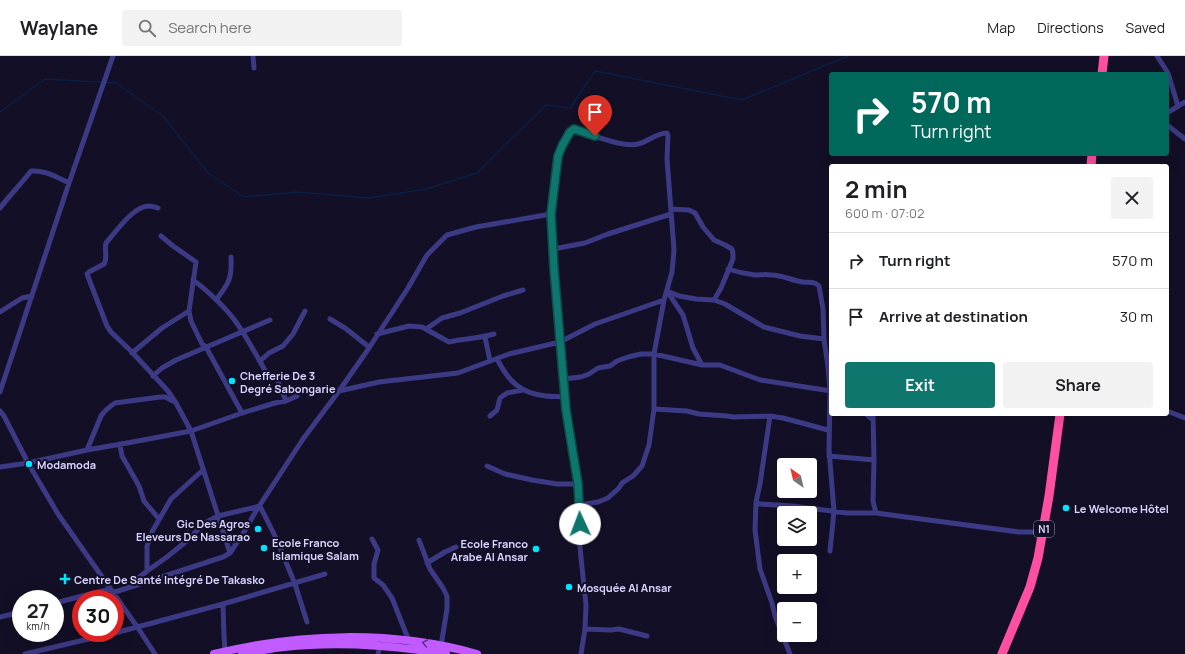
<!DOCTYPE html>
<html lang="en">
<head>
<meta charset="utf-8">
<style>
  :root { --surface:#fff; --page:#f2f2f2; --text:#202124; --muted:#757577; --line:#e0e0e0; --accent:#0f766e }
  body { margin:0; font-family:Manrope,sans-serif; background:var(--page); color:var(--text); height:100vh; display:flex; flex-direction:column; font-size:15px; white-space:nowrap }
  * { box-sizing:border-box; margin:0 }
  p { font-size:13px; color:var(--muted) }
  .icon { flex:none; width:22px; height:22px; fill:none; stroke:currentColor; stroke-width:2; stroke-linecap:round; stroke-linejoin:round }
  .map { position:relative; flex:1; overflow:hidden }
  .details { position:absolute; left:829px; top:108px; width:340px; height:252px; display:flex; flex-direction:column; background:var(--surface); border-radius:4px; box-shadow:0 4px 16px #0002 }
  .details>* { flex:none }
  .hud { position:absolute; left:829px; top:16px; width:340px; height:84px; border-radius:4px; box-shadow:0 4px 16px #0002; background:#00695c; color:#fff; overflow:hidden }
  .needle { width:26px; rotate:326deg }
  .fabs { position:absolute; left:777px; top:402px; display:grid; gap:8px }
  .fabs a { display:grid; place-items:center; width:40px; height:40px; border-radius:4px; background:var(--surface); box-shadow:0 4px 16px #0002; font-size:20px }
  .speed { position:absolute; left:12px; top:534px; display:flex; gap:8px; font-size:20px; font-weight:700; text-align:center }
  .speed>* { display:grid; place-content:center; width:52px; height:52px; border-radius:50%; background:var(--surface); box-shadow:0 4px 16px #0002; line-height:1 }
  .speed small { font-size:10px; font-weight:400 }
  .speed .limit { border:6px solid #d22; background:#fff; color:#111 }
  .pin { position:absolute; display:grid; place-items:center; width:34px; height:34px; color:#fff; margin:-41px -17px; border-radius:50% 50% 50% 0; rotate:-45deg; box-shadow:0 0 4px #0007 }
  .pin .icon { rotate:45deg }
  .me { position:absolute; width:44px; margin:-22px; rotate:358deg; stroke-linejoin:round; filter:drop-shadow(0 0 3px #0008) }
  .turn { display:flex; align-items:center; gap:14px; height:84px; padding:0 16px; font-size:18px }
  .turn .icon { width:52px; height:52px; stroke-width:2.5 }
  .turn b { display:block; font-size:28px; line-height:34px }
  .round { display:grid; place-items:center; flex:none; width:42px; height:42px; border-radius:4px; background:var(--page) }
  .overview { display:flex; align-items:center; justify-content:space-between; height:68px; padding:0 16px }
  h1 { font-size:24px; font-weight:700; line-height:30px }
  .primary-button { display:flex; gap:8px; margin-top:auto; padding:8px 16px }
  .primary-button a { flex:1; height:46px; border-radius:4px; background:var(--accent); color:#fff; font-size:16px; font-weight:700; line-height:46px; text-align:center }
  .primary-button a+a { background:var(--page); color:var(--text) }
  ul { padding:0; list-style:none }
  li { display:flex; align-items:center; gap:12px; height:56px; padding:0 16px; border-top:1px solid var(--line) }
  li div { flex:1 }
  li b { display:block; font-size:15px }
  li em { font-style:normal }
  header { display:flex; align-items:center; gap:24px; box-sizing:border-box; height:56px; padding:0 20px; background:var(--surface); border-bottom:1px solid var(--line) }
  header strong { font-size:19px }
  nav { display:flex; gap:22px; margin-inline-start:auto; font-size:14px }
  .search { width:280px; height:36px; background:var(--page); display:flex; align-items:center; gap:10px; box-sizing:border-box; padding:0 14px; border-radius:4px; color:var(--muted); font-size:15px }
  .map>svg:first-child { display:block }
</style>
</head>
<body>
<header>
<strong>Waylane</strong>
<div class="search"><svg class="icon" aria-label="search" viewBox="0 0 24 24"><circle cx="10" cy="10" r="6"/><path d="M15 15l6 6"/></svg>Search here</div>
<nav><a>Map</a><a>Directions</a><a>Saved</a></nav>
</header>
<div class="map">
<svg width="1185" height="598" viewBox="0 0 1185 598">
  <rect width="100%" height="100%" fill="#130f26"/>
  <g fill="none" stroke-linecap="round" stroke-linejoin="round">
    <path stroke="#0a1f44" stroke-width="1.5" d="M0,56L45,23L116,27L163,60L208,117L244,141L297,136L369,142L426,133L477,117L546,49L570,52L595,15L742,44L848,0"/>
    <path stroke="#3d3a85" stroke-width="5" d="M253,0L254,12
      M1157,0L1168,17L1178,50
      M1167,57L1185,46
      M1167,69L1185,83
      M0,152C10,139 21,128 31,115C45,114 56,121 69,127
      M158,152C155,151 152,150 149,150C133,150 116,176 106,187C104,194 108,202 104,208L89,216L87,218L107,270L111,276L131,295L168,335L176,347L191,375L230,497
      M671,153L689,154L695,157L703,171L714,184L725,189L732,193L733,198V203L721,232L714,244
      M161,180L173,190L196,206L189,255L191,265L202,288L206,291L242,357
      M553,193L585,187L608,178L671,158
      M728,213C737,216 746,218 755,219C761,219 766,218 771,219C782,219 791,224 802,226C808,227 815,225 819,230L823,253L824,283L828,311L830,334L829,394L834,455L830,495
      M193,224C207,234 226,252 236,266C248,283 258,302 268,320H275L277,323L286,345
      M667,235L679,240L696,243L714,244L725,248L764,271L800,280L824,283
      M667,235L683,259L693,292L702,309
      M216,244C229,227 232,223 231,201
      M0,256L22,242L32,240
      M330,263L345,272L369,291
      M426,273L442,262L460,257L503,240L523,234
      M377,278L409,270L422,271L449,286C464,283 480,282 494,278
      M485,281L490,305
      M132,297L162,272L189,255
      M497,303C509,326 520,337 546,340C553,341 559,340 565,341
      M260,305L269,297L283,290L293,278L305,255
      M153,320L162,312L176,304L270,264
      M563,323L581,321L589,318L598,312L610,310L617,305L628,301L641,298H654L702,309H720L760,324L831,335
      M339,335L379,326L458,317L509,298L560,286L595,268L664,244L672,216L674,194L667,103L668,80L667,77C656,77 648,86 638,88C624,92 589,78 574,73L570,76L562,90L559,100L551,158L554,213L566,354L578,428L580,492L586,549L585,573L581,598
      M0,336L69,127L113,0
      M654,353L687,355L699,358L727,360L733,361L770,360L783,362L828,374
      M0,355L4,360L28,407L58,458L138,572L155,598
      M1167,355L1185,362
      M866,358L873,364
      M873,358L874,404
      M490,360L497,354L500,342L507,337L523,334
      M770,360L760,428L756,446L755,474L760,513L772,547L775,560L790,598
      M120,389L122,400L139,430L144,445L159,463
      M87,394L101,360C105,354 109,351 115,347L160,341H165L175,346
      M829,400L874,404L873,445L876,457
      M487,410L505,418L532,424L557,428H578
      M0,411L28,407L87,394L127,387L191,375L242,357L275,347L286,345L297,340
      M756,446L760,448L793,450L847,457H876L1019,476H1043
      M579,449L598,446L608,442L619,432L622,427L633,420L642,410L649,389L654,353V298L664,244
      M372,483L378,494L374,508V522L383,529L392,542L409,585
      M419,484L430,513L443,532L447,540V553L441,590
      M427,507L445,496L456,491
      M147,515L167,501L189,483L203,468L218,460L260,450L276,482L295,528L307,566
      M134,529L137,523L147,515V490L153,474L171,443L203,414
      M112,537L223,501L230,497L244,476L256,455L303,383L339,335L367,295L408,232L427,199L447,179L476,171L551,158
      M55,547L110,533
      M223,548L224,580L225,595
      M0,561L21,556
      M585,573L611,574L619,573L647,580
      M115,577L223,548L325,518
      M25,598L114,577
      M378,598L380,590"/>
    <path stroke="#c25bff" stroke-width="8" d="M214,598C299,577 392,574 477,598
      M242,598C256,596 270,592 284,591C338,585 392,589 446,598"/>
    <path stroke="#ff4fa3" stroke-width="9" d="M1102,18L1104,0
      M1091,110L1092,98
      M1002,598L1030,531L1038,502L1049,440L1060,358"/>
  </g>
  <defs><path id="oneway-chevron" d="M-2-3.5L2.5 0L-2 3.5" fill="none" stroke-width="1.6" stroke-linecap="round" stroke-linejoin="round"/></defs>
  <use stroke="#623188" href="#oneway-chevron" transform="translate(425 587) rotate(-170)"/>
  <g fill="none" stroke-linecap="round" stroke-linejoin="round">
    <defs>
      <path id="route" d="M580,468L578,428L566,354L554,213L551,158L558,100L562,90L570,76L574,73L595,80"/>
    </defs>
    <use href="#route" stroke="#0a4d48" stroke-width="10"/>
    <use href="#route" stroke="#0f766e" stroke-width="7"/>
  </g>
  <g fill="#00e5ff" stroke="#130f26" stroke-width="1.5">
    <circle cx="232" cy="325" r="4"/>
    <circle cx="29" cy="408" r="4"/>
    <circle cx="1066" cy="452" r="4"/>
    <circle cx="258" cy="473" r="4"/>
    <circle cx="264" cy="492" r="4"/>
    <circle cx="536" cy="493" r="4"/>
    <path d="M63 517h4v4h4v4h-4v4h-4v-4h-4v-4h4z"/>
    <circle cx="569" cy="531" r="4"/>
  </g>
  <g text-anchor="middle" dominant-baseline="central" stroke-width="4" stroke-linejoin="round" paint-order="stroke">
    <rect fill="#130f26" stroke="#9e99be" stroke-width="1" x="1034" y="465" width="20" height="16" rx="3"/>
    <g font-size="10" font-weight="bold" fill="#d9d4ff">
      <text x="1044" y="473">N1</text>
    </g>
    <g font-size="11" font-weight="bold" fill="#d9d4ff" stroke="#130f26" text-anchor="start">
      <text x="240" y="319">Chefferie De 3<tspan x="240" dy="13">Degré Sabongarie</tspan></text>
      <text x="37" y="408">Modamoda</text>
      <text x="1074" y="452">Le Welcome Hôtel</text>
      <text x="250" y="467" text-anchor="end">Gic Des Agros<tspan x="250" dy="13">Eleveurs De Nassarao</tspan></text>
      <text x="272" y="486">Ecole Franco<tspan x="272" dy="13">Islamique Salam</tspan></text>
      <text x="528" y="487" text-anchor="end">Ecole Franco<tspan x="528" dy="13">Arabe Al Ansar</tspan></text>
      <text x="74" y="523">Centre De Santé Intégré De Takasko</text>
      <text x="577" y="531">Mosquée Al Ansar</text>
    </g>
  </g>
</svg>
<div class="fabs">
<a><svg class="needle" viewBox="-14 -14 28 28"><path d="M0-13l5 13h-10z" fill="#e53935"/><path d="M0 13l5-13h-10z" fill="#757577"/></svg></a>
<a><svg class="icon" aria-label="layers" viewBox="0 0 24 24"><path d="M12 4l9 5-9 5-9-5zM3 14l9 5 9-5"/></svg></a>
<a>+</a>
<a>−</a>
</div>
<div class="speed"><div>27<small>km/h</small></div><div class="limit">30</div></div>
<div class="pin" style="left:595px;top:80px;background:#d93025"><svg class="icon" aria-label="arrive" viewBox="0 0 24 24"><path d="M6 21V4h12l-3 4 3 4H6"/></svg></div>
<svg class="me" style="left:580px;top:468px" viewBox="-20 -20 40 40"><circle r="19" fill="#fff"/><path d="M0-13L10 11 0 6-10 11z" fill="#0f766e"/></svg>
<div class="hud">
<div class="turn"><svg class="icon" aria-label="right" viewBox="0 0 24 24"><path d="M7 20v-9h11M14 6l5 5-5 5"/></svg><div><b>570 m</b>Turn right</div></div>
</div>
<section class="details">
<div class="overview"><div><h1>2 min</h1><p>600 m · 07:02</p></div><a class="round"><svg class="icon" aria-label="close" viewBox="0 0 24 24"><path d="M6 6l12 12M18 6L6 18"/></svg></a></div>
<ul>
<li><svg class="icon" aria-label="right" viewBox="0 0 24 24"><path d="M7 20v-9h11M14 6l5 5-5 5"/></svg><div><b>Turn right</b></div><em>570 m</em></li>
<li><svg class="icon" aria-label="arrive" viewBox="0 0 24 24"><path d="M6 21V4h12l-3 4 3 4H6"/></svg><div><b>Arrive at destination</b></div><em>30 m</em></li>
</ul>
<div class="primary-button"><a>Exit</a><a>Share</a></div>
</section>
</div>
</body>
</html>
